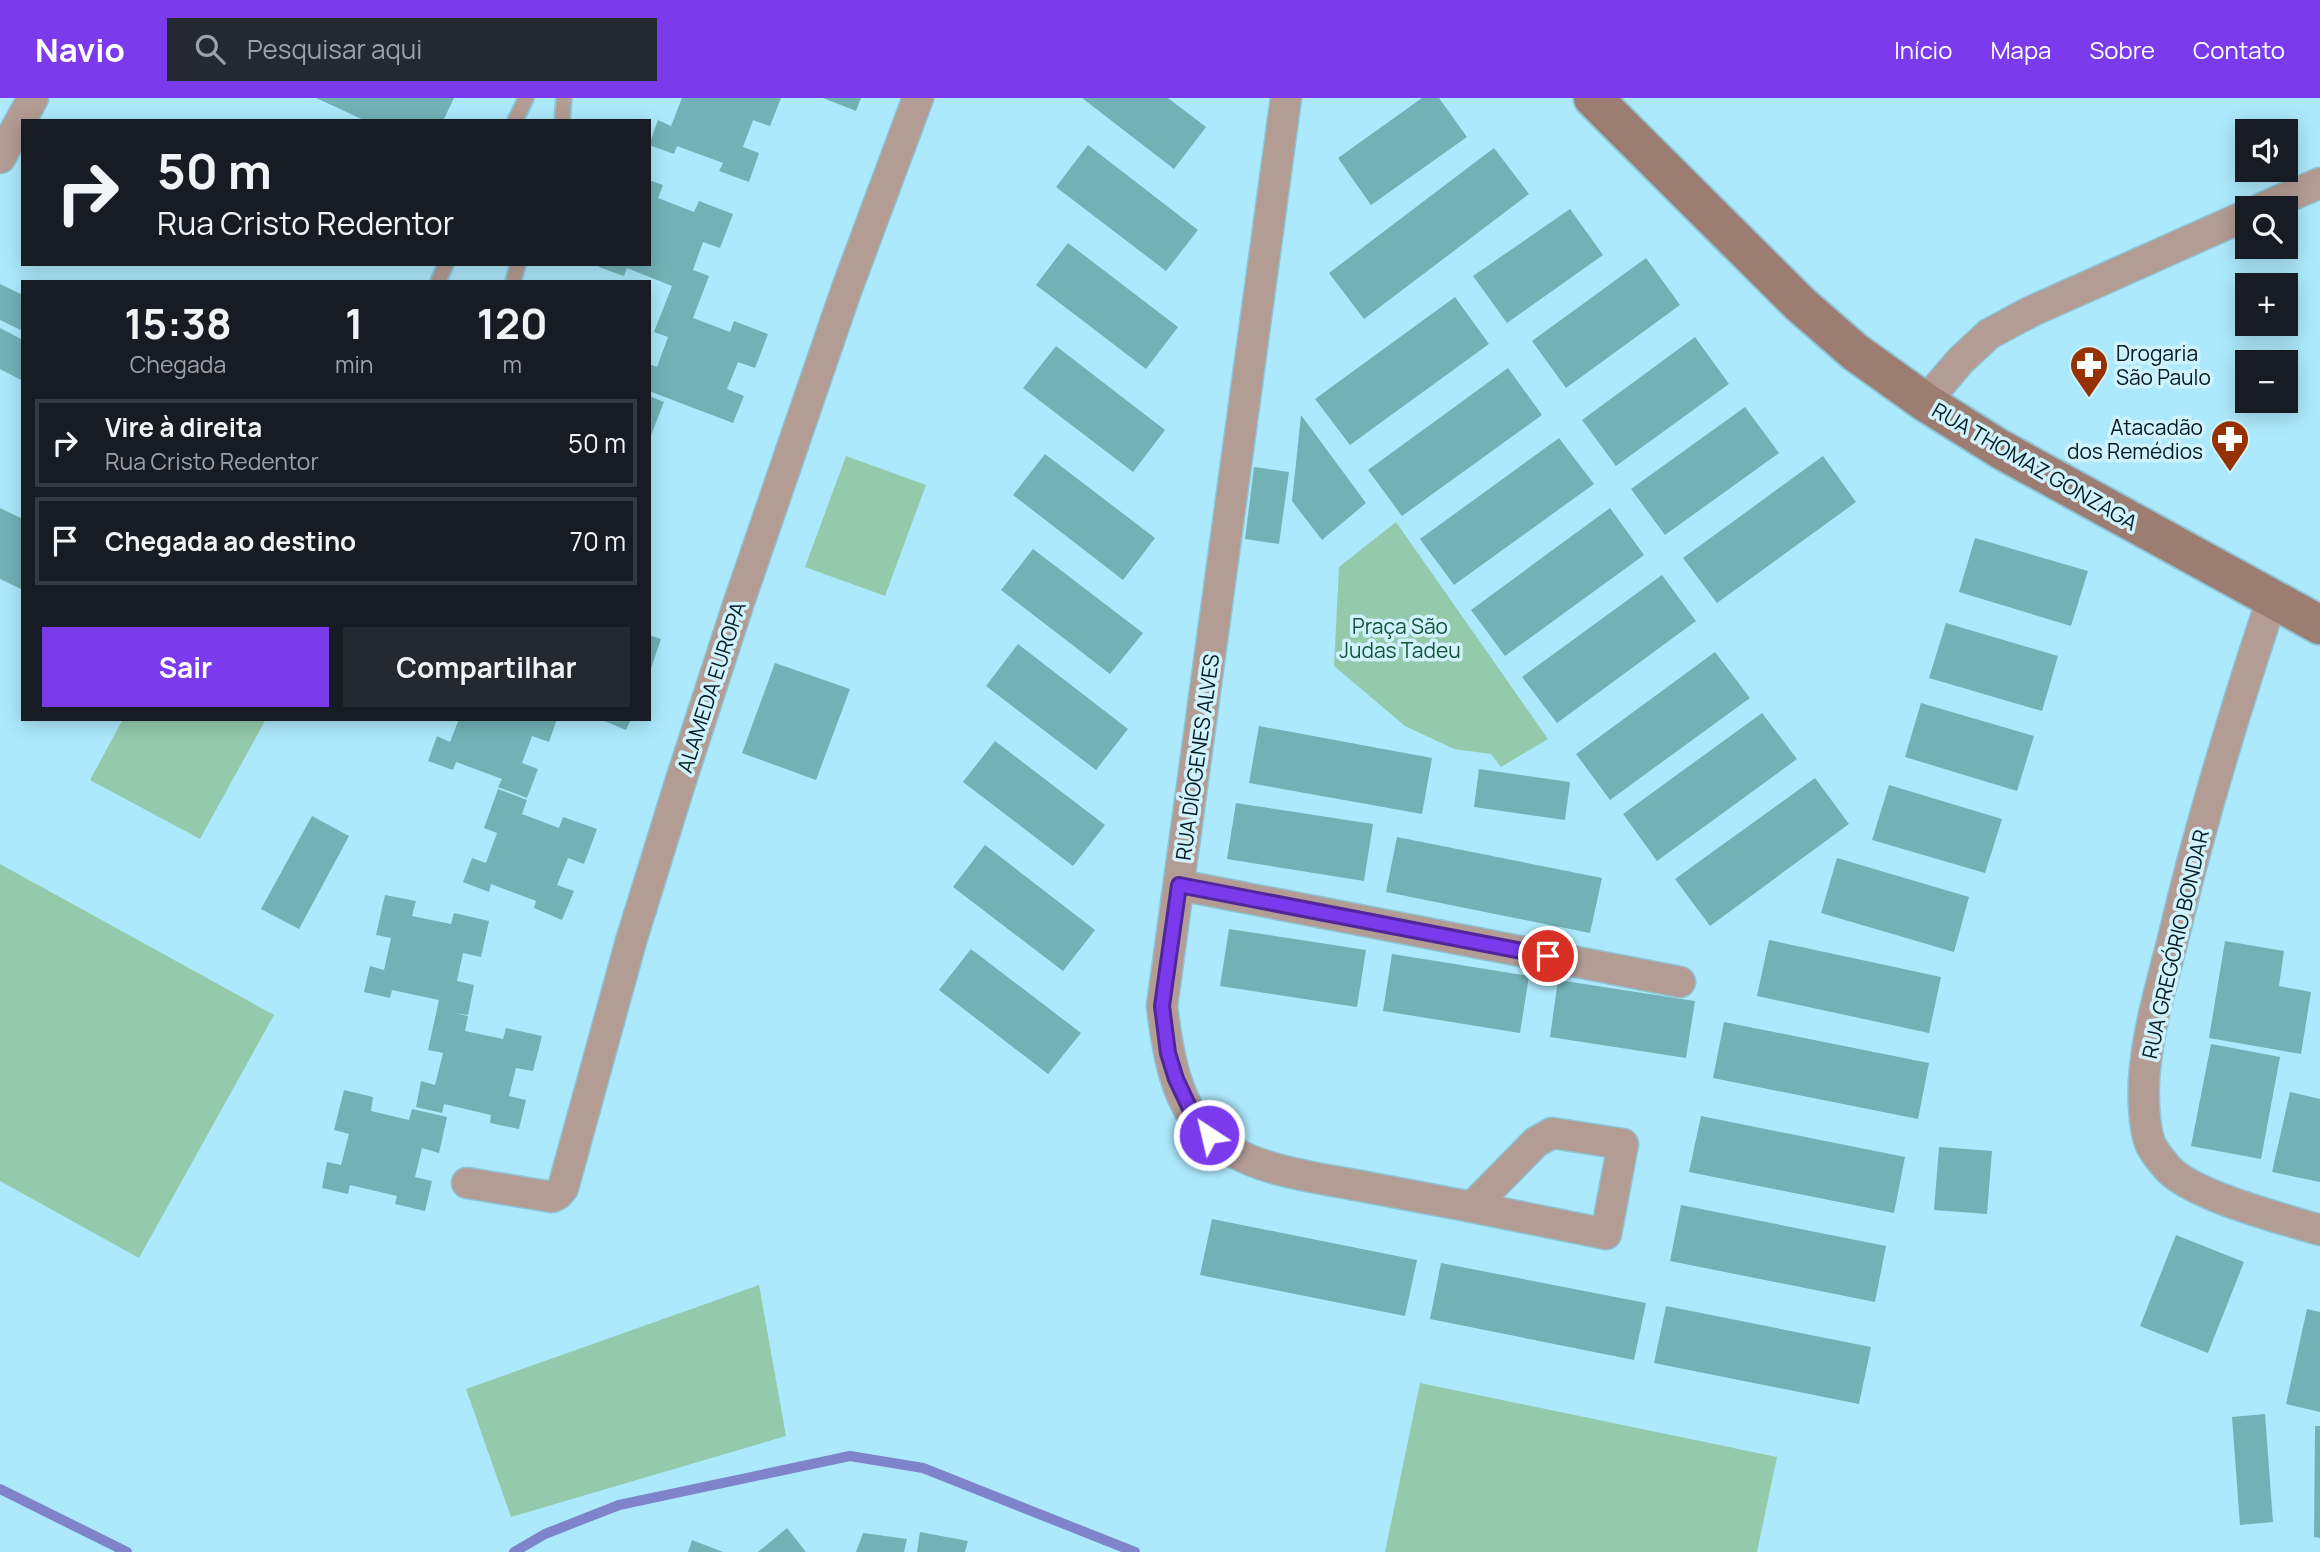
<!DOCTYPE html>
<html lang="pt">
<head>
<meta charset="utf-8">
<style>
  :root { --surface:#171b24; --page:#242831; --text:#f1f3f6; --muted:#9ea1a6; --line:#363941; --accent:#7c3aed }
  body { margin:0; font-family:Manrope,sans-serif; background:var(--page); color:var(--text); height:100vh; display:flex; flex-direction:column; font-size:26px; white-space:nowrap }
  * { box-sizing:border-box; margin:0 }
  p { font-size:23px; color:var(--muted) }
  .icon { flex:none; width:38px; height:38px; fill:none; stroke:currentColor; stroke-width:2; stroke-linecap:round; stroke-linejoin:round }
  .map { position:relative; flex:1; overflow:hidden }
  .sheet { position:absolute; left:21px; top:182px; width:630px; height:441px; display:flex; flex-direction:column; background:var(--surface); border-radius:0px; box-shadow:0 4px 18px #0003 }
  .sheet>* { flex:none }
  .top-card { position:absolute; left:21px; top:21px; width:630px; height:147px; border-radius:0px; box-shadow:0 4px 18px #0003; background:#171b24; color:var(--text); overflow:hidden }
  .controls { position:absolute; left:2235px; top:21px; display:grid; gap:14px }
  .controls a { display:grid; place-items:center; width:63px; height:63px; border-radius:0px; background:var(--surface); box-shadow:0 4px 18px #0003; font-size:35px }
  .pin { position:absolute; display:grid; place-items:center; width:60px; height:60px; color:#fff; margin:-30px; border:4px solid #fff; border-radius:50%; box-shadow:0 2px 7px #0007 }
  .me { position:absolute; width:77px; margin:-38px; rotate:325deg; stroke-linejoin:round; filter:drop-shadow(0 0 5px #0008) }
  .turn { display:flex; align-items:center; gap:24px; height:147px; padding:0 21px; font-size:32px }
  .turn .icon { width:91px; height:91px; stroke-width:2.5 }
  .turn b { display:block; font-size:49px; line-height:60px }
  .eta { display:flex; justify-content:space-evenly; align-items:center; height:119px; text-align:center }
  .eta b { font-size:42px; font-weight:700; line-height:49px }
  .action { display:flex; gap:14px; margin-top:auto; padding:14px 21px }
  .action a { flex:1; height:80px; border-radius:0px; background:var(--accent); color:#fff; font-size:28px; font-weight:700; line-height:80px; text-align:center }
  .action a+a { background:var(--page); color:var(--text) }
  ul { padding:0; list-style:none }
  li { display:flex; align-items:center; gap:21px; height:88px; margin:0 14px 10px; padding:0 7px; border:4px solid var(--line); border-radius:0px }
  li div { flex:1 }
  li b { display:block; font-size:26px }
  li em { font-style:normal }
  header { display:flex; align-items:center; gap:42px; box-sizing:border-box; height:98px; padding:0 35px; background:var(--accent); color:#fff }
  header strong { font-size:33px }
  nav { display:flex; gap:38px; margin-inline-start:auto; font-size:24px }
  .search { width:490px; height:63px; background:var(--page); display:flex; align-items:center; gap:18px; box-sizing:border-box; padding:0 24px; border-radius:0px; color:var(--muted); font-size:26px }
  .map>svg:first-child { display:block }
</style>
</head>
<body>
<header>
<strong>Navio</strong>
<div class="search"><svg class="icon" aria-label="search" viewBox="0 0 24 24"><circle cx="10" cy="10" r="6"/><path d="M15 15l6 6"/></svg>Pesquisar aqui</div>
<nav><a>Início</a><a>Mapa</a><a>Sobre</a><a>Contato</a></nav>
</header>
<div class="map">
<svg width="2320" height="1454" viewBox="0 0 2320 1454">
  <rect width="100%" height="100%" fill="#ade9fc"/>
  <path fill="#94caac" d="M846,358L926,387L885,498L805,469Z
    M1396,424L1548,641L1501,669L1491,656L1454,651L1405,628L1334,568L1339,469Z
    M123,621H266L200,741L90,682Z
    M0,766L274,917L139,1160L0,1083Z
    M759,1187L786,1338L511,1419L466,1291Z
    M1420,1285L1777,1359L1757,1454H1385Z"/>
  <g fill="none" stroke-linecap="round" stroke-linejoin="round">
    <path stroke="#7e83ca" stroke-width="10" d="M0,1391L127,1454
      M514,1454L545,1436L619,1407L850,1358L923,1370L1135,1454"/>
  </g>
  <path fill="#72b2b6" d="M316,0H454L443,23H366Z
    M682,0H781L770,28L753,22L743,49L759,55L749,84L719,73L723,65L677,48L674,56L649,47L658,22L671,28Z
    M823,0H861L856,13Z
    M1082,0H1168L1206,29L1174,71Z
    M1422,0H1439L1467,39L1371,107L1338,60Z
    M1088,47L1198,132L1166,173L1056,89Z
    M1494,50L1529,96L1364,221L1329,175Z
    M649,82L663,87L658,100L694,114L699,103L733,116L720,150L703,144L693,172L709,178L693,220L730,234L734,223L768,236L755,270L738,264L727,291L744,298L733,325L649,293V266L657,269L668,239L654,234L672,188L627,170L624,178L599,169L600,166H649Z
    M1570,111L1603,157L1507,225L1473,178Z
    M1068,145L1178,229L1146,271L1036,187Z
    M1646,160L1680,207L1566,290L1532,243Z
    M0,186L23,197V233L0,222Z
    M1455,199L1489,246L1350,347L1315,301Z
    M0,230L23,242V283L0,271Z
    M1695,239L1729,286L1616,368L1582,322Z
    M1056,248L1165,332L1133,374L1023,290Z
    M1508,270L1542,317L1402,418L1368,372Z
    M649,298L664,304L649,342Z
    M1745,309L1779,355L1665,437L1631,391Z
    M1301,317L1366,405L1322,442L1292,403Z
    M1559,340L1594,386L1454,487L1420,441Z
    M1045,356L1155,440L1123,482L1013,397Z
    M1823,358L1856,404L1717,505L1683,460Z
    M1254,369L1289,374L1279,446L1245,441Z
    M0,410L23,421V492L0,481Z
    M1610,410L1644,457L1505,558L1471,512Z
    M1975,440L2088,473L2071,528L1959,494Z
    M1033,451L1143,535L1110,576L1001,492Z
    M1662,477L1696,523L1557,625L1522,579Z
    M1946,525L2058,558L2042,613L1929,580Z
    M649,537L661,541L650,573H649Z
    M1018,546L1128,631L1096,672L986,588Z
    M1715,554L1750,600L1610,702L1576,656Z
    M775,565L850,591L816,682L742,655Z
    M1921,605L2034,638L2017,693L1905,659Z
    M1762,615L1797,661L1657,763L1623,716Z
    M459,621H557L549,644L532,638L522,665L538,671L527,700L498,689L502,681L456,664L453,672L428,663L437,638L450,644Z
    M600,621H631L626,632Z
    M1259,628L1432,660L1422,716L1249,685Z
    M995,643L1105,727L1073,768L963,684Z
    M1479,671L1570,684L1565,722L1474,709Z
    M1815,680L1849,726L1710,828L1675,781Z
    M1889,687L2002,721L1985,775L1872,742Z
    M498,691L527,702L522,716L559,730L563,719L597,731L584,766L568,760L557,787L574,793L562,822L534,810L536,803L491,786L489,794L463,784L472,760L486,765L497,735L484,730Z
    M1236,705L1373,726L1364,783L1227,761Z
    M312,718L349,738L299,831L261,811Z
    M1397,739L1602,780L1590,835L1386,794Z
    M985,747L1095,832L1063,873L953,789Z
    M1837,760L1969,799L1954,854L1821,815Z
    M385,797L416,803L412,818L451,826L454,815L489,823L481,859L463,855L457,883L474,887L468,917L454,915L468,918L465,933L503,941L506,930L542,938L533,973L516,970L509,998L526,1002L519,1031L490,1025L491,1017L444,1006L442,1015L416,1009L421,983L435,987L443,955L428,952L439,902L392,892L390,900L364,894L370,868L384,872L391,840L376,837Z
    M1229,831L1366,852L1357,909L1220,888Z
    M1769,842L1941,879L1929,935L1757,898Z
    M2225,843L2284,853L2279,888L2311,894L2301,956L2209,940Z
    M971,851L1081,935L1048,976L939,892Z
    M1392,856L1529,878L1520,935L1383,913Z
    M1558,882L1695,903L1686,960L1550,939Z
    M1724,924L1929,965L1918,1021L1713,980Z
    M2211,946L2280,959L2261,1061L2191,1048Z
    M344,992L373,999L371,1013L409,1022L412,1011L447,1019L439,1055L422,1050L415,1079L432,1083L425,1113L395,1106L397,1098L350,1087L348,1096L322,1090L327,1064L341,1067L349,1036L334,1032Z
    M2290,994L2320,1001V1084L2272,1074Z
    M1701,1018L1905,1059L1894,1115L1689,1074Z
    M1939,1049L1992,1053L1987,1116L1934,1112Z
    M1681,1107L1886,1148L1875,1204L1670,1163Z
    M1212,1121L1417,1162L1405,1218L1200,1177Z
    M2176,1137L2244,1164L2208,1255L2140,1228Z
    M1441,1165L1646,1205L1634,1262L1430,1221Z
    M1666,1208L1871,1249L1859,1306L1654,1265Z
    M2307,1211L2320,1214V1314L2286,1306Z
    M2265,1316L2273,1424L2240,1427L2232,1319Z
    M2315,1328H2320V1440L2314,1439Z
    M787,1430L806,1454H758Z
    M920,1434L968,1443L965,1454H917Z
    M863,1435L907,1441L904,1454H856Z
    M692,1442L723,1454H688Z"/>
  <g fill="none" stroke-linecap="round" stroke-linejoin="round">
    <defs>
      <path id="lane" d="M515,23L526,0
        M562,23L564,0
        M438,184L446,166
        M513,184L518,166"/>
      <path id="street" d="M1286,0L1162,908C1167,950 1175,1007 1209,1037C1247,1072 1312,1079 1361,1088C1398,1095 1435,1102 1472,1109
        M0,60L33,0
        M2262,110L2320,85
        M1925,304L1961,262L1989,236L2030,214L2247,117
        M2272,501C2235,612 2201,723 2174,837C2162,885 2147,933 2144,982C2143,999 2144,1030 2150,1045C2153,1053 2160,1061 2165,1067C2187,1097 2284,1121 2320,1132
        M1179,787L1680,884
        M1552,1035L1623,1046L1606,1136L1472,1109L1536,1044Z
        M467,1085L552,1099L558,1096L563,1090L631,843L681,682L738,507L846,193L918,0"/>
      <path id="secondary" d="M1593,0L1800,206L1855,254L1925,304L2000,351L2320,527"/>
    </defs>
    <use href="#lane" stroke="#8ec4d5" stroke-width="18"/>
    <use href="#street" stroke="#8ec4d5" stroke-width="33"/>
    <use href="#secondary" stroke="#8ec4d5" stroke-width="42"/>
    <use href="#lane" stroke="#b39c94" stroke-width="14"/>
    <use href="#street" stroke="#b39c94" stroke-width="30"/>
    <use href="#secondary" stroke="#9d7c71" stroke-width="38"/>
  </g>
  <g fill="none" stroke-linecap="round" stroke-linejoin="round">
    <defs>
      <path id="route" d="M1209,1037L1192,1015L1176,981L1168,955L1162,908L1179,787L1548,858"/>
    </defs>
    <use href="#route" stroke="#51269a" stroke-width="18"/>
    <use href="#route" stroke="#7c3aed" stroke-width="12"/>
  </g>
  <defs>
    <symbol id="pharmacy-pin" viewBox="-11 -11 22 30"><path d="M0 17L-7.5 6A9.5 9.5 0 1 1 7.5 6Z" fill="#963101" stroke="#cff2fd"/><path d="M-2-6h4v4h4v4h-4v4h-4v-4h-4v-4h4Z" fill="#fff"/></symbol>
  </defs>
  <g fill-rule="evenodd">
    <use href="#pharmacy-pin" x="2067" y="245" width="44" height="60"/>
    <use href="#pharmacy-pin" x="2208" y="319" width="44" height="60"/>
  </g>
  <g text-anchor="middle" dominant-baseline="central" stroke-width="7" stroke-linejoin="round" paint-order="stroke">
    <g font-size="21" fill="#031b21" stroke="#cff2fd" text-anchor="start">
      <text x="2116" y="255">Drogaria<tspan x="2116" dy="24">São Paulo</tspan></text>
      <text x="2203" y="329" text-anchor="end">Atacadão<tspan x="2203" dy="24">dos Remédios</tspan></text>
    </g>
    <g font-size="21" fill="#031b21" stroke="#cff2fd">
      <text transform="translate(2035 368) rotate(30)">RUA THOMAZ GONZAGA</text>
      <text transform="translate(711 589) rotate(-72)">ALAMEDA EUROPA</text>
      <text transform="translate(1197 659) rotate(-82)">RUA DÍOGENES ALVES</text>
      <text transform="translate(2175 846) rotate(-77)">RUA GREGÓRIO BONDAR</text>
    </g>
    <g font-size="21" fill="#125538" stroke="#cff2fd">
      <text x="1400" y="528">Praça São<tspan x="1400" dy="24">Judas Tadeu</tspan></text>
    </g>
  </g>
</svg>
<div class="controls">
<a><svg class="icon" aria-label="sound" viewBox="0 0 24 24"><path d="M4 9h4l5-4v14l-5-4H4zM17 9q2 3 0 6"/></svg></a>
<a><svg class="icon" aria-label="search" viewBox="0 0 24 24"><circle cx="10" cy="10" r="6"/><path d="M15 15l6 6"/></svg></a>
<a>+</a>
<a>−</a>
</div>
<div class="pin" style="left:1548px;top:858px;background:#d93025"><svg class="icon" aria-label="arrive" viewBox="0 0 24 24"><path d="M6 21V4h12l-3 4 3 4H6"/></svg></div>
<svg class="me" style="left:1209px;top:1037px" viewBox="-20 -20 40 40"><circle r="17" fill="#7c3aed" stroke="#fff" stroke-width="3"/><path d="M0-11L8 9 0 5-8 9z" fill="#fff"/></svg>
<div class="top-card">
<div class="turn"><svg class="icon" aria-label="right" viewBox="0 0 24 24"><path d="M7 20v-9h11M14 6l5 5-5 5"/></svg><div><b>50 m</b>Rua Cristo Redentor</div></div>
</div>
<section class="sheet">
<div class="eta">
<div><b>15:38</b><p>Chegada</p></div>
<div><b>1</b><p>min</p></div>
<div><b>120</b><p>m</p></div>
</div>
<ul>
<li><svg class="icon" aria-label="right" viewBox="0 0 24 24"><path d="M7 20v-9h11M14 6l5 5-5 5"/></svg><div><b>Vire à direita</b><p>Rua Cristo Redentor</p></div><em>50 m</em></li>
<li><svg class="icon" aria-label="arrive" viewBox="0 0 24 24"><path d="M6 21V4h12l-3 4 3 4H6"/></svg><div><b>Chegada ao destino</b></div><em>70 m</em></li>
</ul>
<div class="action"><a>Sair</a><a>Compartilhar</a></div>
</section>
</div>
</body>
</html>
